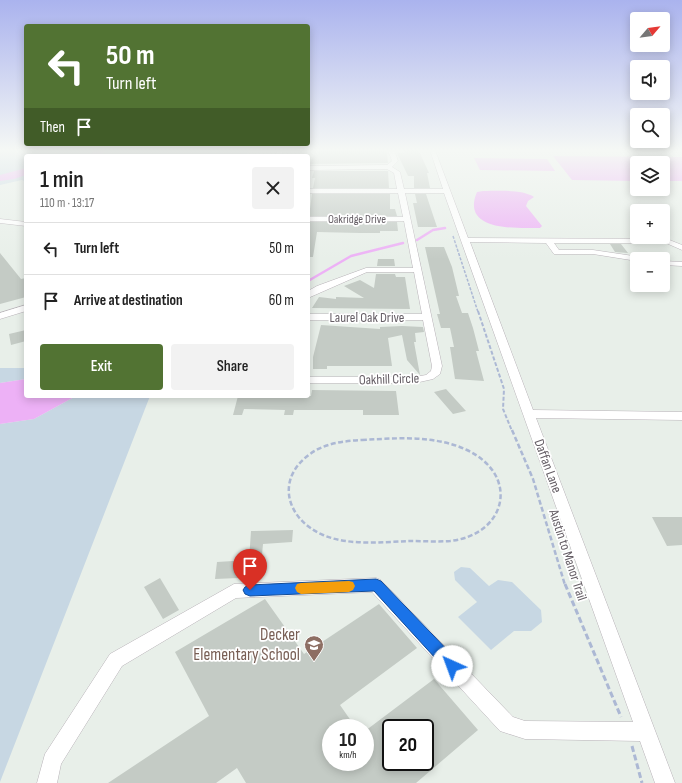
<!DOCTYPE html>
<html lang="en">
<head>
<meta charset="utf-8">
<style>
  :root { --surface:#fff; --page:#f2f2f2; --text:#222; --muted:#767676; --line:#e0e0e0; --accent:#527333 }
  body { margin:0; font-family:"Sofia Sans Condensed",sans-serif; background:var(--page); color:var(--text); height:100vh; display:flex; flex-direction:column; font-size:15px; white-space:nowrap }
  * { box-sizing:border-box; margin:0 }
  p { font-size:13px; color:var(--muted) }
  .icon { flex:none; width:22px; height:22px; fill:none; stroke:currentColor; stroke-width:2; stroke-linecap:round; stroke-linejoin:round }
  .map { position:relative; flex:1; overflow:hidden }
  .side { position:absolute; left:24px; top:154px; width:286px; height:244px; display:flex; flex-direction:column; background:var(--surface); border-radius:4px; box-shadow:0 2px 10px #0003 }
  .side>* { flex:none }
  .banner { position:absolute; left:24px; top:24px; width:286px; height:122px; border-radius:4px; box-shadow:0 2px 10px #0003; background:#527333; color:#fff; overflow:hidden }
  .needle { width:26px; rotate:61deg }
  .buttons { position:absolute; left:630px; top:12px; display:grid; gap:8px }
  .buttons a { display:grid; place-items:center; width:40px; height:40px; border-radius:4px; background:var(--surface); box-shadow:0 2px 10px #0003; font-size:20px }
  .speed { position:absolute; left:322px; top:719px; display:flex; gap:8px; font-size:20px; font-weight:700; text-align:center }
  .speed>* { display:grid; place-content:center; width:52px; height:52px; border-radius:50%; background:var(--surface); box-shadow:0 2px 10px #0003; line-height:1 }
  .speed small { font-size:10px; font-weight:400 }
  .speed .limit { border:2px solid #111; border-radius:6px; background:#fff; color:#111 }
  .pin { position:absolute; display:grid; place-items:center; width:34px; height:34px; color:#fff; margin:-41px -17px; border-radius:50% 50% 50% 0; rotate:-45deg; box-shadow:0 0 4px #0007 }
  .pin .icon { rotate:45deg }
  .me { position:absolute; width:44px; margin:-22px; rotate:317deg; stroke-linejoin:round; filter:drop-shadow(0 0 3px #0008) }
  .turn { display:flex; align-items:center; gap:14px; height:84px; padding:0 16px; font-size:18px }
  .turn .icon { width:52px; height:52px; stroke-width:2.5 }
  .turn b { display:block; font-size:28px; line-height:34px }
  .then { display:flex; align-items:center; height:38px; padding:0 16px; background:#0003; gap:8px; font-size:15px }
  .round { display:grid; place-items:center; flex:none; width:42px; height:42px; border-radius:4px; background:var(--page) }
  .headline { display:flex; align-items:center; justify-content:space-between; height:68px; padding:0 16px }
  h1 { font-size:24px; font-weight:600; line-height:30px }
  .button { display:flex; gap:8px; margin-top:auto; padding:8px 16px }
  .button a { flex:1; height:46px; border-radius:4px; background:var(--accent); color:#fff; font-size:16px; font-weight:600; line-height:46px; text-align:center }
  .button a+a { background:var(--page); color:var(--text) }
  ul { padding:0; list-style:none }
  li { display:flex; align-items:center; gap:12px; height:52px; padding:0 16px; border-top:1px solid var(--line) }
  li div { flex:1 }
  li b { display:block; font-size:15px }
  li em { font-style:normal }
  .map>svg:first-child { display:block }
</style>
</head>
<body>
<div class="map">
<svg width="682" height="783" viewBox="0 0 682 783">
  <rect width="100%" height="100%" fill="#e8efe9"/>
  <path fill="#c7d7e3" d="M0,150H249L246,156H26V182L22,180L0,185Z
    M0,368H26V379L0,383Z
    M76,396H150L0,782V424L34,419Z
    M461,567L470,568L489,586L498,580L512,582L541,610L542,622L531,631H514L491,650L458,617L477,602L455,580L454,572Z"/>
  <path fill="#edb1f6" d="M553,156L682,157V181H663V163H637V181L572,180Z
    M474,158L547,159L555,171L480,170Z
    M483,191C497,191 523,189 534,197L528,201L526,206L542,226L540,228C518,228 460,232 477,192Z
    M26,379V396H76L34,419L0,424V383Z"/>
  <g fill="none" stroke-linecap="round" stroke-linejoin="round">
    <path stroke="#edb1f6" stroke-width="2.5" d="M417,240L433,230L445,228
      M308,281L351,256L403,243"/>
    <path fill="#edb1f6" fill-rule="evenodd" d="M95,150H106L100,156H89Z
      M26,168V175L14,179L0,181V175Z"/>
  </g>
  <path fill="#c4cbc5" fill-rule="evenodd" d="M404,150H416L419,151L429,173H427L430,188H414V176H408L397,153H404Z
    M315,151H385L387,153L388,163L310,164Z
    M314,171H388L389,188H313L315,178H312Z
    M312,194H390V209H395L397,216H309Z
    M415,194H426L437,227H418L413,203H417Z
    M308,222H397L398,231H380V233H360L317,232L313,257H308Z
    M610,244H621L628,253L615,252Z
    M425,247H444L452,267L459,296H456L462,313H468L473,328L479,351H476L484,381L455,379L450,347H454L450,328H441L437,314H440Z
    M0,253L21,279L26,278V297L0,304Z
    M378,259H394L395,266H377Z
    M376,274H395L396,277H405L410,309L312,308L319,297L336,299V297L364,298L344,286L360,280L374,288Z
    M321,325L380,329V327L402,326L423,327L424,332L415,333L416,342H414L420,375L407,360L402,335L388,338L392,366H327V369H313V357Z
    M26,330V341L11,345L9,334Z
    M446,389L466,411L453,414L434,392Z
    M312,390L396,391L399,415H363V410H294L293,415H284L285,410L244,409L242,415H233L238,396H311Z
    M652,517H682V545L667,546Z
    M293,530L292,542L263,544L260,577L215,579L217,562L249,560L251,531Z
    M160,578L179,610L163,619L144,587Z
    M265,599L304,654L379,604L417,648L340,705L356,728H331V762H365V731L434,679L478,730L416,783H246L237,768L216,783H108L209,716L175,652ZM391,728H425V762H391Z"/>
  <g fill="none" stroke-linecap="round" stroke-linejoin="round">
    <defs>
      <path id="minor" d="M278,150H283L281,156H275Z
        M388,150H394L398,161L392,167L400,172L404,189H443L430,150H435L468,238L667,239L682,245V250L666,243H554L559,250H593L640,257L641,259H637V261L593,254H554L546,243L470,242L533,410L682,412V420L536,418L675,783H655L640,741L525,739L500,731L372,592L236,598L122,666L61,764L57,783H37L45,754L110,654L234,584L376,578L381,580L513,717L525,721L633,722L444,193H405L442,366L440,374L433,379L415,383H308V377H415L426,375L431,371L432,366L423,320H308V314H422L414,272H367L308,298V291L317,286L366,268H413L404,221H308V217H403L398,193H308V189H397L394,173L387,169L308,170V166L387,165L392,161Z
        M0,219L26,222V226L0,223Z
        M663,261L682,262V266L663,265Z
        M26,305V311L0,319V313Z"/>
    </defs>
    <use href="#minor" stroke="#b8b2b8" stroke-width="1"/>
    <path stroke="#acb8d4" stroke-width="1.5" stroke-dasharray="3 1.5" stroke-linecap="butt" d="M453,236L478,312"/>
    <path stroke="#acb8d4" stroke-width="2" stroke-dasharray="4 2" stroke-linecap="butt" d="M478,311L504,389L503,409L512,431"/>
    <path stroke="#acb8d4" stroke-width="2.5" stroke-dasharray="5 2.5" stroke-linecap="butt" d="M512,430L533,479L565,585
      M362,440C396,438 435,435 467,450C521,476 506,535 450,541C437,542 423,541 410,541C382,542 349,546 323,535C286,519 275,479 310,454C325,443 344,441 362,440Z"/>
    <path stroke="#acb8d4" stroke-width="3" stroke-dasharray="6 3" stroke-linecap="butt" d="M565,584L621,717
      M632,746L642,783"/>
    <use href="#minor" fill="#fff" fill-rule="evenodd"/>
  </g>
  <linearGradient id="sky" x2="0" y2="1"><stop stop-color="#aab3ee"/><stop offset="0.58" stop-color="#f5f8f5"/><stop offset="1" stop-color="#f5f8f5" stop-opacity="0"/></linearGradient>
  <rect width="682" height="259" fill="url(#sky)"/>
  <path fill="#1a73e8" stroke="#114b97" d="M376,579L381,581L458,661L460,666L458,671L452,673L447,671L374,591L250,596L245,594L243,590L245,587L250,585Z"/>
  <path fill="#f59e0b" d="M349,581L353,582L355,586L353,590L349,592L301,594L297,592L295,588L297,584L301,583Z"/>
  <defs>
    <symbol id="school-pin" viewBox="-11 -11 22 30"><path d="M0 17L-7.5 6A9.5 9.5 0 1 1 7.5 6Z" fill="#8d6e63" stroke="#fff"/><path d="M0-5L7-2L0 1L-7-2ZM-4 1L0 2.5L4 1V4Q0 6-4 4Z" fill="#fff"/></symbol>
  </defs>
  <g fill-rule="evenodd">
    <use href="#school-pin" x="303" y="634" width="22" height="30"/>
  </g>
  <g text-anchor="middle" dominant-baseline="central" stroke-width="3.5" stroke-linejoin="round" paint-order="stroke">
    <g font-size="12" fill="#665f66" stroke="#fff">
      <text x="357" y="219">Oakridge Drive</text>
    </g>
    <g font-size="14" fill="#665f66" stroke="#fff">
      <text x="367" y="317">Laurel Oak Drive</text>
      <text transform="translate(389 379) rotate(-2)">Oakhill Circle</text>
      <text transform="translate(548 466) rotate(70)">Daffan Lane</text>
      <text transform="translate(568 555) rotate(72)">Austin to Manor Trail</text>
    </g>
    <g font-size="17" fill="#785e54" stroke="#fff" text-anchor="end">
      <text x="300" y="635">Decker<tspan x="300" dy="20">Elementary School</tspan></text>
    </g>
  </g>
</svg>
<div class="buttons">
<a><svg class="needle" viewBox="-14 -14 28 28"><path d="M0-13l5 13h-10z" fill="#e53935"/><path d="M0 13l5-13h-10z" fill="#767676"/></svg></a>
<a><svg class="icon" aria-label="sound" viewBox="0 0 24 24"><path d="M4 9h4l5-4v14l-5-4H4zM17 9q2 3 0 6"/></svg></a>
<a><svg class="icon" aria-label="search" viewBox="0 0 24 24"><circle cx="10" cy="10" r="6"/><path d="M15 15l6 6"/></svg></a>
<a><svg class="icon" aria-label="layers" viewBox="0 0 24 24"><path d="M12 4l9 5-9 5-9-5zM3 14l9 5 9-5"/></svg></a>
<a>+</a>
<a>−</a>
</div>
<div class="speed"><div>10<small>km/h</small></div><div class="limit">20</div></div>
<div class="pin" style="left:250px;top:590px;background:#d93025"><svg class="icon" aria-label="arrive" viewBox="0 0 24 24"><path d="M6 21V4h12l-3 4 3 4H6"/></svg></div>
<svg class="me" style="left:452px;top:666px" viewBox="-20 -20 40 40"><circle r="19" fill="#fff"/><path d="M0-13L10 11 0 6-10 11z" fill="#1a73e8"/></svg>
<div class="banner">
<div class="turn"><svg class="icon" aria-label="left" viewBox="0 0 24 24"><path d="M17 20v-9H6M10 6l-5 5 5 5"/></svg><div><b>50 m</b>Turn left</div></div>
<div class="then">Then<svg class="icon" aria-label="arrive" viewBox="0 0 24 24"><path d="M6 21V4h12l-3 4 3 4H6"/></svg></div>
</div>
<section class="side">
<div class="headline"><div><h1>1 min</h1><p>110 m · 13:17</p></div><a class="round"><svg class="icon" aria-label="close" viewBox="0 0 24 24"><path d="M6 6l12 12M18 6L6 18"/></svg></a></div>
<ul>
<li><svg class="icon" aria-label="left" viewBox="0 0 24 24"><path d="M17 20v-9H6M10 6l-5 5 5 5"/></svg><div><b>Turn left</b></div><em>50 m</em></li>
<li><svg class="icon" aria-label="arrive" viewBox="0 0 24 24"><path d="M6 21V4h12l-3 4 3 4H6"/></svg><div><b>Arrive at destination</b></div><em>60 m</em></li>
</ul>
<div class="button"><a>Exit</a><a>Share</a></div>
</section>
</div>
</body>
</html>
